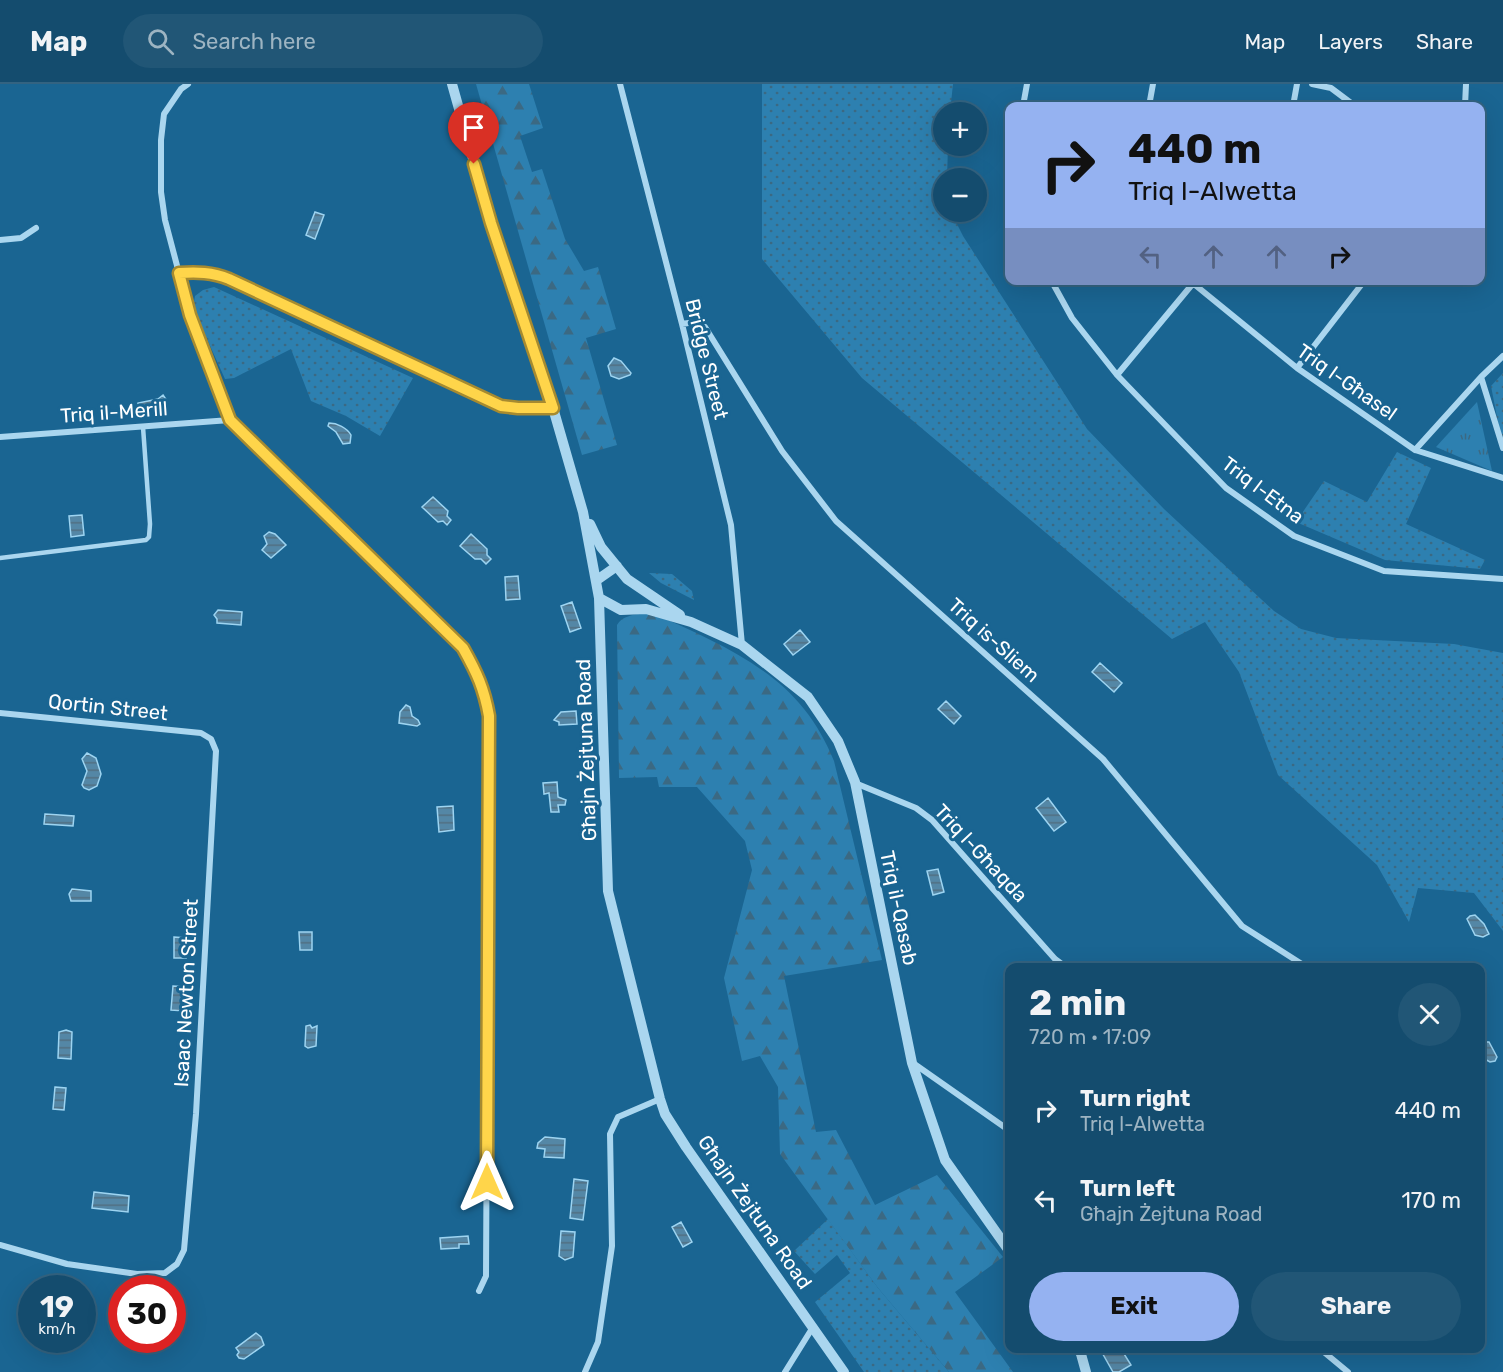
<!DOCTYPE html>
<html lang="en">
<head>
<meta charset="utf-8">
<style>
  :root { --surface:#144c6e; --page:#215676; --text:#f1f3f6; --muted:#9db4c2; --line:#336381; --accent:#95b2f1 }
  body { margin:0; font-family:Rubik,sans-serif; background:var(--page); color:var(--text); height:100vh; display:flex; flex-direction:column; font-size:22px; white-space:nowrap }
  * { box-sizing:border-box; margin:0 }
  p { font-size:20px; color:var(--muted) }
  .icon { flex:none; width:33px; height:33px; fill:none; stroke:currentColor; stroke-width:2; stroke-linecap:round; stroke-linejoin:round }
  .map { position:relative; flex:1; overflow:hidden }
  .panel { position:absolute; left:1005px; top:879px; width:480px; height:390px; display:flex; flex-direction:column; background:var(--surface); border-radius:12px; box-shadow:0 6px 24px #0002,0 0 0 2px var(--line) }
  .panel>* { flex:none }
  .banner { position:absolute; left:1005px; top:18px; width:480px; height:183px; border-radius:12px; box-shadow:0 6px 24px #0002,0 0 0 2px var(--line); background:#95b2f1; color:#111; overflow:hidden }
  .controls { position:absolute; left:933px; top:18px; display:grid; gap:12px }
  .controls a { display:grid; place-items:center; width:54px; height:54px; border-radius:50%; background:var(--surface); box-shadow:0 6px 24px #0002,0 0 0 2px var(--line); font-size:30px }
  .speed { position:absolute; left:18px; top:1191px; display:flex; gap:12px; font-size:30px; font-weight:700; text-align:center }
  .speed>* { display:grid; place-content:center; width:78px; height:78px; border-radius:50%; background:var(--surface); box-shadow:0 6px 24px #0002,0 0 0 2px var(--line); line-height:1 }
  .speed small { font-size:15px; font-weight:400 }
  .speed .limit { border:9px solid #d22; background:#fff; color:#111 }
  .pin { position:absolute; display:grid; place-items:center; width:51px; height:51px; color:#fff; margin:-62px -26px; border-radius:50% 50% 50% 0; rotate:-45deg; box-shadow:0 0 6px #0007 }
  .pin .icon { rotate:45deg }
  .me { position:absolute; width:66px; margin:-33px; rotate:0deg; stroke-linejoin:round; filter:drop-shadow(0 0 4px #0008) }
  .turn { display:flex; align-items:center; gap:21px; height:126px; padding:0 24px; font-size:27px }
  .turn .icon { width:78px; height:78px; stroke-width:2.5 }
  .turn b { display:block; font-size:42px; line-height:51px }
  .lanes { display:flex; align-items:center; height:57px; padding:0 24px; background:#0003; justify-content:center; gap:30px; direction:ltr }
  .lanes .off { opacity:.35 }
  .round { display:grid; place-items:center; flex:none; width:63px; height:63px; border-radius:32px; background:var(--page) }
  .headline { display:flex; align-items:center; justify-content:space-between; height:102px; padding:0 24px }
  h1 { font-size:36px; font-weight:700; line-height:45px }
  .cta { display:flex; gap:12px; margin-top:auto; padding:12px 24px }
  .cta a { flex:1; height:69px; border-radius:36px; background:var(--accent); color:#111; font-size:24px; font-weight:700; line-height:69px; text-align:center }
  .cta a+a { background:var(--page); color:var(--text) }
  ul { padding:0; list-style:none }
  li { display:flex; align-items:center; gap:18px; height:90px; padding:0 24px }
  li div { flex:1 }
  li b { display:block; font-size:22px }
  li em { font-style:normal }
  header { display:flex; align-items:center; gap:36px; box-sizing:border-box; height:84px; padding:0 30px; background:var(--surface); border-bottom:2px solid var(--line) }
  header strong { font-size:28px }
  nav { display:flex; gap:33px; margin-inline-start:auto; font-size:21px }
  .search { width:420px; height:54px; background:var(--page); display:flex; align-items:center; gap:15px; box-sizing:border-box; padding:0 21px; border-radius:33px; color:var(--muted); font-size:22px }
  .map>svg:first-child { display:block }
</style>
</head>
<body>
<header>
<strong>Map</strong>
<div class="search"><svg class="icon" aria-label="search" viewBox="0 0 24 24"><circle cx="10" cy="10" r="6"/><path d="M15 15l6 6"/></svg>Search here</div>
<nav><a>Map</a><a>Layers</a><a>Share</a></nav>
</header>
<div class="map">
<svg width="1503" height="1288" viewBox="0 0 1503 1288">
  <defs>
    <pattern id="grass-dots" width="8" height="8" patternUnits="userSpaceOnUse" patternTransform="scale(1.5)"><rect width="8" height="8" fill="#2d80b0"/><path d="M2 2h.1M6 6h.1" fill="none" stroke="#3b6983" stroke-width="1.8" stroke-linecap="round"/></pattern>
    <pattern id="forest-firs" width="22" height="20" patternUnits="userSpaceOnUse" patternTransform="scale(1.5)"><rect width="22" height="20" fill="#2d80b0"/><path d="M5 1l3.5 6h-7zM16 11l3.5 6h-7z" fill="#3b6983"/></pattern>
    <pattern id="park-tufts" width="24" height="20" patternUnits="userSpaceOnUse" patternTransform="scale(1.5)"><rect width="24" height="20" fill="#2d80b0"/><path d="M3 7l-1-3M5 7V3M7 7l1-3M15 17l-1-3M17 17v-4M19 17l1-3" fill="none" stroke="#3b6983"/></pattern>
    <pattern id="water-rules" width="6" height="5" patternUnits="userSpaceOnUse" patternTransform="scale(1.5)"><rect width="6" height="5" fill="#5487a6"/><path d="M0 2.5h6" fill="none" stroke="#516f82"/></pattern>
  </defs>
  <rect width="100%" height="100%" fill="#1a6592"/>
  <path fill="url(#grass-dots)" d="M762,0H953L950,28H944V62H948L947,94H944V128H951L963,152L1087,345L1164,425L1274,527L1301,545L1336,554L1454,560L1503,569V847L1474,809L1418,804L1409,838L1377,781L1278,691L1239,588L1205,538L1172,555L862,294L762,175Z
    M214,203L413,294L380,352L346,332L311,317L291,265L234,294L225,295L193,224L195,212L203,206Z
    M1503,289V364L1491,302Z
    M1397,368L1431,384L1406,440L1485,476L1480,485L1385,476L1296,438L1324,397L1367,418Z
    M649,489L672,490L692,507L694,516L661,499Z
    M828,1135L878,1204L949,1288H864L815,1218L850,1189L837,1171L815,1190L794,1167Z"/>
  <path fill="url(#forest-firs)" d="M476,0H529L543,44L520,52L532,88L542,85L565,155L584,187L598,183L616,245L586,254L617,361L582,371Z
    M643,529L655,530C707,554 768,579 804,625C817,641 826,658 834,677L882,876L784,892L816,1048L836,1046L875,1121L937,1091L1003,1173L955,1208L1013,1288H949L878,1204L780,1070L778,1003L760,972L742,977L724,894L752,786L745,757L697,703H659L657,693L619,694L617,541C622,532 633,531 643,529Z"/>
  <path fill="url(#park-tufts)" d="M1477,318L1492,387L1436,363Z"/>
  <path fill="url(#water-rules)" stroke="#9dd4f1" stroke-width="1.5" d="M315,128L324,131L315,155L306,151Z
    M614,274L621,277L631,289L630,291L619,295L611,292L608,282Z
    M163,311L167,317L165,327L161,330L138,328V319L158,315Z
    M329,339C337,339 347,344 351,351L350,359L343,360L336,348L328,342Z
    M433,413L448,427L447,432L451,436L447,441L443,437L438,438L422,423Z
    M82,431L84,451L71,453L69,432Z
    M269,448L275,450L286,461L271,474L262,466L267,460L264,452Z
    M471,450L487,465V471L491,475L486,480L481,475H475L460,462Z
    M518,492L520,515L506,516L505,493Z
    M572,518L581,544L570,548L561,522Z
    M218,526L242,528L241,541L217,539V535L214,531Z
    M800,546L810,558L793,571L784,560Z
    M1100,579L1122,599L1114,608L1092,588Z
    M946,617L961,632L954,640L938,625Z
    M406,621L410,623L412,632L418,636L420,640L417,642L399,639L400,628Z
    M576,627L577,640L559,641V638L554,636L561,628Z
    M87,669L96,674L101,690L97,702L89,706L84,704L82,701L87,687L82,675Z
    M557,698L558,713L566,716L565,721H558L559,728H551L549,709L544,710L543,699Z
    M1048,714L1066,738L1054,747L1036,724Z
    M453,722L454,746L439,748L437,723Z
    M45,730L74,732L73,742L44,740Z
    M938,785L944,808L933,811L927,787Z
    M72,805L91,807V817H71L69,810Z
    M1475,831L1484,840L1489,850L1483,853L1475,851L1467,835L1470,832Z
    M299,848H312V866H300Z
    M174,853L186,854V874H174Z
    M173,902L188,903L186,927L171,926Z
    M310,941L312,944L317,942L316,962L308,964L305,962L306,942Z
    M66,946L72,948L71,975L58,974L59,948Z
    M1480,958H1489L1497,973L1495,977L1490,978L1481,973Z
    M55,1003L66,1004L64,1026L53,1025Z
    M545,1053L565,1055L564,1074L544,1073L545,1065L537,1064L538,1059Z
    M574,1095L588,1097L583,1136L570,1134Z
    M94,1108L129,1112L128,1128L92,1124Z
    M681,1138L692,1158L683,1163L672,1143Z
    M561,1147L575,1148L573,1173L565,1176L559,1172Z
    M468,1152L469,1160H459V1164L441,1165L440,1154Z
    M256,1249L261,1253L264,1261L244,1275L239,1274L237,1271L239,1268L236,1264Z
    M1100,1265H1121L1131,1281L1119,1288H1113Z"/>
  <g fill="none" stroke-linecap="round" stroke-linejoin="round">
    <path stroke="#aad6ef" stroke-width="4.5" d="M0,474L146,456L149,453L150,440L143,343"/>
    <path stroke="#aad6ef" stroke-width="6" d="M188,0L181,5L164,30L161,56V108L165,136L190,231L230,336L463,564C477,588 484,605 489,632L486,1192L479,1207
      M620,0L682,240L731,441L742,561
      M1312,0L1331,4L1355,22
      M1023,22L1027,0
      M1149,22L1153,0
      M1293,22L1297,0
      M1465,22L1466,0
      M0,156L21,154L36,144
      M179,189C197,188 212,187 229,195L501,322L518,324H553
      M1051,196L1072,234L1117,291L1226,404L1294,452L1384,487L1503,495
      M1189,196L1297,284L1415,366L1503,394
      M682,240L695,238L705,243L782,367L836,437L1103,675L1242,842L1308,884
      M1297,284L1365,196
      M1117,291L1195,197
      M1481,293L1503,364
      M0,353L230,336
      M1415,366L1481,293L1503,272
      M0,629L201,649L211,655L216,667L196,1030L184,1166L177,1180L165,1189L137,1190L67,1180L0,1161
      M855,699L916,724L932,736L1055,875L1067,884
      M913,979L1010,1047
      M1319,1264L1348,1288
      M585,1288L598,1258L612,1162L610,1050L618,1033L660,1015
      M785,1288L813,1243"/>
    <path stroke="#aad6ef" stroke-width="10" d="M452,0L491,139L553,324L583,428L599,514L608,807L660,1015L665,1030L686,1063L844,1288
      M590,440L601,463L627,495L680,531
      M597,496L617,482
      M599,514L621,526L646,525L691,538L742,561L808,613L838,657L855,698L912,979L945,1076L1010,1168
      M1078,1264L1081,1270L1086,1288"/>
  </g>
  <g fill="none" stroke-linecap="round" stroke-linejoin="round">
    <defs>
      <path id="route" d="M474,80L491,139L553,324H518L501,322L229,195C212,188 197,188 179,189L190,231L230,336L463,564C477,589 484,604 489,632L487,1098"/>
    </defs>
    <use href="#route" stroke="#a68a30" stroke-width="15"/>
    <use href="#route" stroke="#ffd54a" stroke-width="10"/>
  </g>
  <g text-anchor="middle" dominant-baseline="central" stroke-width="6" stroke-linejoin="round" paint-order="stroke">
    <g font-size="20" fill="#fff" stroke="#1a6592">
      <text transform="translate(707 275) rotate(76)">Bridge Street</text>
      <text transform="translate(1347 298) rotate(35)">Triq l-Għasel</text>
      <text transform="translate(114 328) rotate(-4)">Triq il-Merill</text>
      <text transform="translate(1263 406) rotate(37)">Triq l-Etna</text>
      <text transform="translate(994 556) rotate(42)">Triq is-Sliem</text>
      <text transform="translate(108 623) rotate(6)">Qortin Street</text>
      <text transform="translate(586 666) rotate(-92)">Għajn Żejtuna Road</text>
      <text transform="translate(981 769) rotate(47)">Triq l-Għaqda</text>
      <text transform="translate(899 824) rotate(78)">Triq il-Qasab</text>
      <text transform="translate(186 909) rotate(-87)">Isaac Newton Street</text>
      <text transform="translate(755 1128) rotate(55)">Għajn Żejtuna Road</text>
    </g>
  </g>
</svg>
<div class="controls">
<a>+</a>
<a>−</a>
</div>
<div class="speed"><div>19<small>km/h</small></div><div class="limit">30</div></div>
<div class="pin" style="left:474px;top:80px;background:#d93025"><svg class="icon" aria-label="arrive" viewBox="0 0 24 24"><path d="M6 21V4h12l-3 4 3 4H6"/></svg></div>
<svg class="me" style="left:487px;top:1098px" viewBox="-20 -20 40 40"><path d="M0-17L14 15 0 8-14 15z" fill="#ffd54a" stroke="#fff" stroke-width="4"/></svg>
<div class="banner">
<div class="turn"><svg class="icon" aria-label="right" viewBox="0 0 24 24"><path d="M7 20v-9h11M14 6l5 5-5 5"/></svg><div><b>440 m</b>Triq l-Alwetta</div></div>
<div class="lanes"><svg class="icon off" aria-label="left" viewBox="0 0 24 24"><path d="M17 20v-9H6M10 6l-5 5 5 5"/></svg><svg class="icon off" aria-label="ahead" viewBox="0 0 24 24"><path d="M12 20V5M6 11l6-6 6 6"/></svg><svg class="icon off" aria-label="ahead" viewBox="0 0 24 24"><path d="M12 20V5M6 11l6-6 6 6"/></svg><svg class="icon" aria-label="right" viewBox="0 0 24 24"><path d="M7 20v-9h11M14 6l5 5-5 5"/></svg></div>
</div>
<section class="panel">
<div class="headline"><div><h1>2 min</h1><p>720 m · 17:09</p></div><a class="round"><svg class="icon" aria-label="close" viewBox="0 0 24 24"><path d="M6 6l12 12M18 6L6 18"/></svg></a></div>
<ul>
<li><svg class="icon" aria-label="right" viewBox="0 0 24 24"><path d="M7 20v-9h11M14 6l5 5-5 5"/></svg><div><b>Turn right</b><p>Triq l-Alwetta</p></div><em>440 m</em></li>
<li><svg class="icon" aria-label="left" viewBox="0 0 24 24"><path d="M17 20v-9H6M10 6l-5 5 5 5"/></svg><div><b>Turn left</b><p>Għajn Żejtuna Road</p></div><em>170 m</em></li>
</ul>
<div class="cta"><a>Exit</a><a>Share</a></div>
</section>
</div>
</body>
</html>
